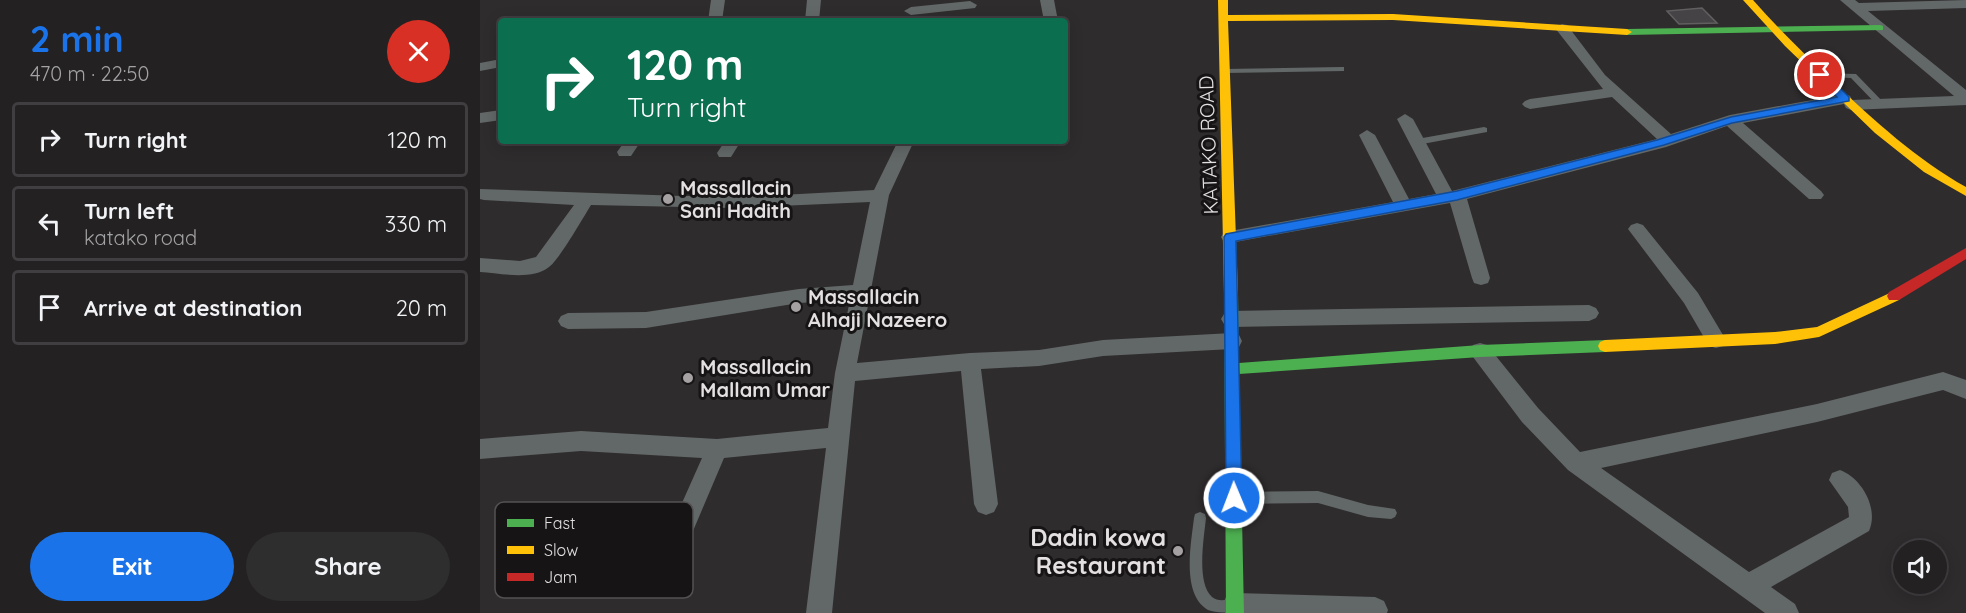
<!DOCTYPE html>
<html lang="en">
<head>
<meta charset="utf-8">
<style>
  :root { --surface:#232122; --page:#2f2e2f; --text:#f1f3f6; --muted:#a3a3a5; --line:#403e40; --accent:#1a73e8 }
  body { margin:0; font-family:Quicksand,sans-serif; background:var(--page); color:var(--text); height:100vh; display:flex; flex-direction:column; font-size:22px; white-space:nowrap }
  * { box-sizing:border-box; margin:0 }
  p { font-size:20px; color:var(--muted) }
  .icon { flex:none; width:33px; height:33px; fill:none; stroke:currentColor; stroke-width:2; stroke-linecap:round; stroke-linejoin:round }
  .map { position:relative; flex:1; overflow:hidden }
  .sheet { display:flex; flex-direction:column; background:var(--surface); width:480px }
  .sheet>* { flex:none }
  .guide { position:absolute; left:18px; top:18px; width:570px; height:126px; border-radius:6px; box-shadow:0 3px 15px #0003,0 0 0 2px var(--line); background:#0b6e4f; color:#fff; overflow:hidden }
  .fabs { position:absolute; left:1413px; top:540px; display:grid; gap:12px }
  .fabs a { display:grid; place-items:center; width:54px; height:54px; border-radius:50%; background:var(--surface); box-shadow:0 3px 15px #0003,0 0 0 2px var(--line); font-size:30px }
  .pin { position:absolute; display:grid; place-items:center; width:51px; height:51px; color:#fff; margin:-26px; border:3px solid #fff; border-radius:50%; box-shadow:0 2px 6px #0007 }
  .me { position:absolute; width:66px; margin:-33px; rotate:359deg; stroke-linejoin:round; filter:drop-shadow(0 0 4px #0008) }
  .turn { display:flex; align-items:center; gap:21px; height:126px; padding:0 30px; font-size:27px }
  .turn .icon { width:78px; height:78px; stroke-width:2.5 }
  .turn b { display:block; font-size:42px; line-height:51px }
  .round { display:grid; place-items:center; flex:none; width:63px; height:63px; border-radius:32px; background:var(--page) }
  .headline { display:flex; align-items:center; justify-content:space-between; height:102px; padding:0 30px }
  h1 { font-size:36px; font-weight:700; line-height:45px; color:var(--accent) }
  .primary-button { display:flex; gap:12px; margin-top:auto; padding:12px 30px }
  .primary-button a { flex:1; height:69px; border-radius:36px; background:var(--accent); color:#fff; font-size:24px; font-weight:700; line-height:69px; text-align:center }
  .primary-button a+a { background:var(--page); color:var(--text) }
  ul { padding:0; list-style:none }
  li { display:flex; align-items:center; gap:18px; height:75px; margin:0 12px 9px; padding:0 18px; border:3px solid var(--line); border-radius:6px }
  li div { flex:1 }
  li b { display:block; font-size:22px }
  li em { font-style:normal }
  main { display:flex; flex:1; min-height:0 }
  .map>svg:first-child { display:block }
</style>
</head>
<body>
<main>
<section class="sheet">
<div class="headline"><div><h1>2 min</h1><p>470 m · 22:50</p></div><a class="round" style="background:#d93025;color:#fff"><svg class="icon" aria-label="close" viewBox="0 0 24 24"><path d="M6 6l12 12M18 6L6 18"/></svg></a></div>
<ul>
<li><svg class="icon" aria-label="right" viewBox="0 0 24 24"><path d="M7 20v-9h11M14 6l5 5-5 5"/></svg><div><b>Turn right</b></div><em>120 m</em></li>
<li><svg class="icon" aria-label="left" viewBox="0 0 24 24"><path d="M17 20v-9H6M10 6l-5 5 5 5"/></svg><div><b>Turn left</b><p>katako road</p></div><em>330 m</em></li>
<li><svg class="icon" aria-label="arrive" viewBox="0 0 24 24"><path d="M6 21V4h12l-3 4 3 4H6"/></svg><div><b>Arrive at destination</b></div><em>20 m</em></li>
</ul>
<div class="primary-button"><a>Exit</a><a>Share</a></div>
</section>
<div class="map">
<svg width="1486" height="613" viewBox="0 0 1486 613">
  <rect width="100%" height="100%" fill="#2f2c2e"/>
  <path fill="#454345" stroke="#625f61" stroke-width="1.5" d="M1222,8L1237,23L1199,24L1187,11Z"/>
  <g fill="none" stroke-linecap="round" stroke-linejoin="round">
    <path fill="#626867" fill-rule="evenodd" d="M861,67H864V71L745,73L741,71L745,69Z
      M1337,73L1376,74L1405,104L1401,107L1398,106L1371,78L1340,77H1337Z
      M1004,127L1007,128V132L937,145L933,142L937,139Z
      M838,491L888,505L915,509L917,513L915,517L911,519L888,517L838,503L757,504L753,502L751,498L753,494L757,492Z
      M720,512L725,514L726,518C724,537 716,583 732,597C739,603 747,598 755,601L757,606L755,611C747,613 736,613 728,610C701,594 711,544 714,518L715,514Z"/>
    <path fill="#626867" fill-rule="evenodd" d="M231,0H245L242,21H228Z
      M327,0H341L339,21H325Z
      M560,0H574L578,21H564Z
      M1360,0H1375L1379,3L1486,0V8L1388,11L1486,90V105L1371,110L1366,108L1364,104L1263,123L1341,191L1344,195L1341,199H1329L1247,126L1186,147L987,199L1010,278L1008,283L1001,285L994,283L992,278L970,203L750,243L744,242L741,237L744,232L750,231L913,202L879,135L887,130L895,135L929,199L956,194L917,119L925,114L933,119L972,191L1177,139L1132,97L1050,109L1045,107L1042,104L1045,101L1050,99L1123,89L1075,28L1082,24L1087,25L1125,75L1191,134L1250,115L1365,94L1370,96L1372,100L1474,96Z
      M490,1L497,5L495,8L431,15L424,11L431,7Z
      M21,59V67L0,71V63Z
      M21,110V120L0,123V113Z
      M145,141H161L151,156H139L137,152Z
      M245,141H261L251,157H239L237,153Z
      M418,141H434L409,195L377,363L490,353L559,350L623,340L752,333L759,335L762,341L759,347L752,349L623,356L559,366L501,369L518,504L514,512L506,515L498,512L494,504L481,371L375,381L352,613H326L346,448L244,458L210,538L202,541L194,538L190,530L222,458L101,451L0,459V439L101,431L237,439L348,428L355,373L370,300L319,303L166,328L88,329L81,326L78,321L81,316L88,313L166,312L319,289L373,285L390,202L252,208L111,205C103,218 79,260 69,267C51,281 20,273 0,272V258L40,261L56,257L94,205L4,200L0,199V189L202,196L301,195L394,190Z
      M1157,223L1163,225L1218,293L1246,340L1243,346L1236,348L1229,346L1204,303L1148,229L1151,225Z
      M1109,305L1116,308L1119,313L1116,318L1109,321L751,327L744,324L741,319L744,314L751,311Z
      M1000,343L1007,345L1058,408L1100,452L1337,404L1463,372L1486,380V399L1463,390L1337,422L1121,468L1269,572L1369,517L1368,507L1349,480L1352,473L1360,470C1382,478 1399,509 1389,531L1291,587L1315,604L1319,613H1285L1088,470L1042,422L993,357L990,351L993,345Z
      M755,593L895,597L904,601L908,610L907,613H745L742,606L746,597Z"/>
    <path fill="#4caf50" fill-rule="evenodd" d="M1400,25L1403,26V30L1147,35L1142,32L1147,29Z
      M751,288L758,293L759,363L1000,345L1125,340L1130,342L1132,346L1130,350L1125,352L1000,357L759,374L764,613H746L744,293Z"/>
    <path fill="#ffc107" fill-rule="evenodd" d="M738,0H748V15L913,14L1147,29L1152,32L1147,35L913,20L748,21L758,293L751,298L744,293Z
      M1263,0H1273C1298,29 1326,55 1353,82C1395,121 1436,159 1486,187V196L1444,172L1395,133L1305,46Z
      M1414,291L1421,296L1419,300L1339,337L1295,344L1125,352L1120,350L1118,346L1120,342L1125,340L1295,332L1337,327Z"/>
    <path fill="#c62828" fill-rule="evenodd" d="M1486,248V259L1419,300H1409L1407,296L1409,292Z"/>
  </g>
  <path fill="#1a73e8" stroke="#114b97" stroke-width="1.5" d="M1336,72H1344L1369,97V101L1252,123L1184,145L977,200L756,241L762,498L760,504L754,506L748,504L746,498L744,237L746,234L977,191L1177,140L1251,117L1357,97L1336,77Z"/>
  <g fill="#a5a1a3" stroke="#161415" stroke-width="2">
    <circle cx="188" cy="199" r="6"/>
    <circle cx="316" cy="307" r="6"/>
    <circle cx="208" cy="378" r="6"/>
    <circle cx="698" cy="551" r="6"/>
  </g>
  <g text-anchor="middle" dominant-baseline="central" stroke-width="6" stroke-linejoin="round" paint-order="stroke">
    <g font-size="20" fill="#e4e0e2" stroke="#161415">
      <text transform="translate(728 145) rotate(-92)">KATAKO ROAD</text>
    </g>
    <g font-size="20" font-weight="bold" fill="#e4e0e2" stroke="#161415" text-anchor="start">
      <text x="200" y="187">Massallacin<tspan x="200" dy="23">Sani Hadith</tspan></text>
      <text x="328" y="296">Massallacin<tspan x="328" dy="23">Alhaji Nazeero</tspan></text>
      <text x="220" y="366">Massallacin<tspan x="220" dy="23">Mallam Umar</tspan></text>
    </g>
    <g font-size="24" font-weight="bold" fill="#e4e0e2" stroke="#161415" text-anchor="end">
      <text x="686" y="537">Dadin kowa<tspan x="686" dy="28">Restaurant</tspan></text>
    </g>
  </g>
  <rect x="15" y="502" width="198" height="96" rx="9" fill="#161415" stroke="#545152" stroke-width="1.5"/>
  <rect x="27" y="519" width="27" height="8" fill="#4caf50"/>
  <rect x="27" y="546" width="27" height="8" fill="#ffc107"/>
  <rect x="27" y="573" width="27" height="8" fill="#c62828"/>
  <g font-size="16" fill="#e4e0e2">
    <text x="64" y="529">Fast</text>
    <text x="64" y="556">Slow</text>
    <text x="64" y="583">Jam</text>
  </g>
</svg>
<div class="fabs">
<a><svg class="icon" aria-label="sound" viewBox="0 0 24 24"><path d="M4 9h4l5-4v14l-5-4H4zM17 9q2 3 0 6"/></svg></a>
</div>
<div class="pin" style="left:1340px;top:75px;background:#d93025"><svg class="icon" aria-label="arrive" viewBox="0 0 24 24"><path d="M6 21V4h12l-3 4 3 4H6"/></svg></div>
<svg class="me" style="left:754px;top:498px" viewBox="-20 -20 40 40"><circle r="17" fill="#1a73e8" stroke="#fff" stroke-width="3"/><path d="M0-11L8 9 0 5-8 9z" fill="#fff"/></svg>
<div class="guide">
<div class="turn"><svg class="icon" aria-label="right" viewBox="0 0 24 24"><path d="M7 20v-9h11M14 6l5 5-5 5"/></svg><div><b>120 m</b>Turn right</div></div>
</div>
</div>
</main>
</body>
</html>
